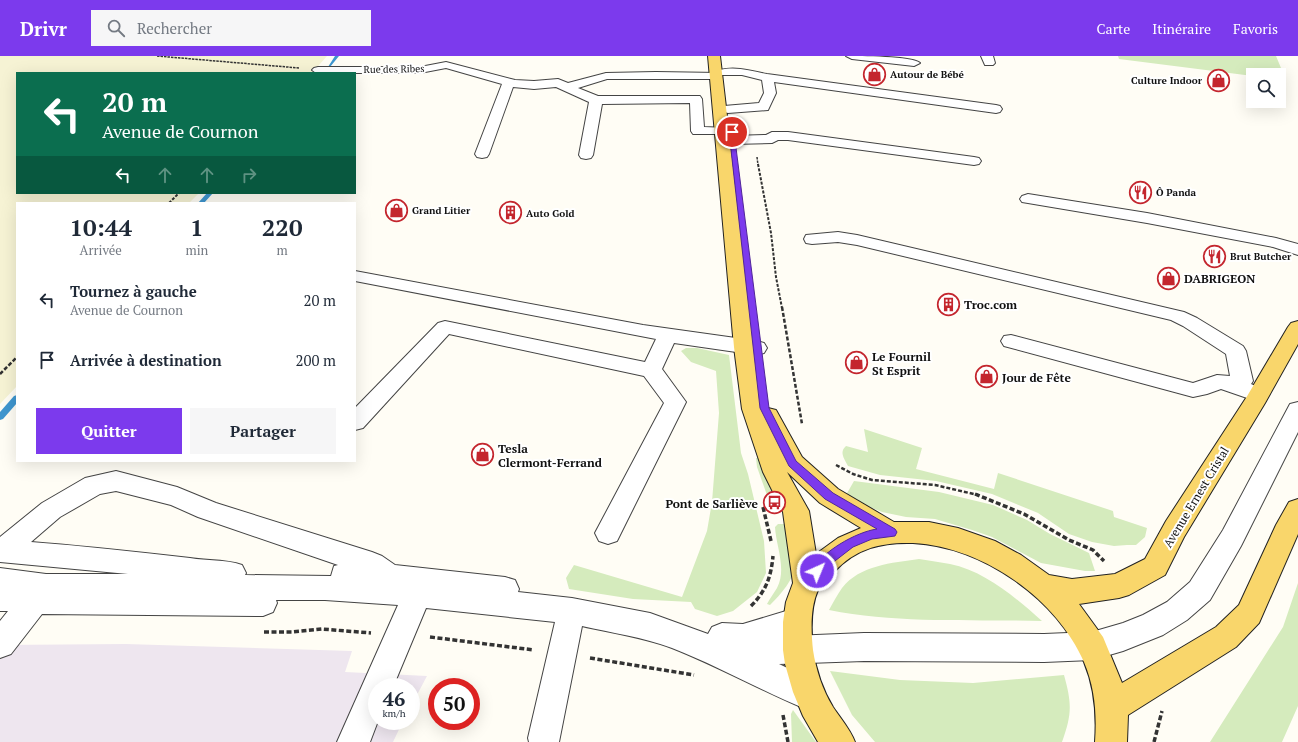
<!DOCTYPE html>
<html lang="fr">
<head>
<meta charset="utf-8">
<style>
  :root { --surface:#fff; --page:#f6f6f7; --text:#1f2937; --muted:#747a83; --accent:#7c3aed }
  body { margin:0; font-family:"PT Serif",serif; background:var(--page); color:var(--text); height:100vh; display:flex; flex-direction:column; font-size:15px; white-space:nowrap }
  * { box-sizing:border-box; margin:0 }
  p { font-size:13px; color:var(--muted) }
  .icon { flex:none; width:22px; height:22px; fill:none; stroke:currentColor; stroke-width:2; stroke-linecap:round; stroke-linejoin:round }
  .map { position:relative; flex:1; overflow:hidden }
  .details { position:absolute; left:16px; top:146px; width:340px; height:260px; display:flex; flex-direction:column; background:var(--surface); border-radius:0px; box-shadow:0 4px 16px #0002 }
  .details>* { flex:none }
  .banner { position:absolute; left:16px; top:16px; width:340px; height:122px; border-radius:0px; box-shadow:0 4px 16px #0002; background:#0b6e4f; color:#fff; overflow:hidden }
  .buttons { position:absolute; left:1246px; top:12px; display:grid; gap:8px }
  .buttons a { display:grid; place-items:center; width:40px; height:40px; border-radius:0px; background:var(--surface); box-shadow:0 4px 16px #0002; font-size:20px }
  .speed { position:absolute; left:368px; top:622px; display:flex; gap:8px; font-size:20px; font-weight:700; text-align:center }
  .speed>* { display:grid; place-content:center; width:52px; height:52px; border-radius:50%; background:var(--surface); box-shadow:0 4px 16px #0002; line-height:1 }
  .speed small { font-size:10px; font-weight:400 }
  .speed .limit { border:6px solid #d22; background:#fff; color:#111 }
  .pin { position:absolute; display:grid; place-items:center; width:34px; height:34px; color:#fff; margin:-17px; border:2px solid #fff; border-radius:50%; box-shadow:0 1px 4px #0007 }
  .me { position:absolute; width:44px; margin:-22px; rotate:44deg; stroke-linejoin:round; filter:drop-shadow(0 0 3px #0008) }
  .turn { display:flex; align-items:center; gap:14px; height:84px; padding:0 20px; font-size:18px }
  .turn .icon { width:52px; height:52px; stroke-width:2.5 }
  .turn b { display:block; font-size:28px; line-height:34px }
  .lanes { display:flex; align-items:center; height:38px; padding:0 20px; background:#0003; justify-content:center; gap:20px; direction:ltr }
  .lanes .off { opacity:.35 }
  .eta { display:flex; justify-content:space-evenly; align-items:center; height:68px; text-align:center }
  .eta b { font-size:24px; font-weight:700; line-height:28px }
  .cta { display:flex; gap:8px; margin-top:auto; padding:8px 20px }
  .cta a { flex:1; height:46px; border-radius:0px; background:var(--accent); color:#fff; font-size:16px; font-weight:700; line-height:46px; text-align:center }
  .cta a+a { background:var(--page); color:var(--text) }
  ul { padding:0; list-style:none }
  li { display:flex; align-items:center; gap:12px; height:60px; padding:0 20px }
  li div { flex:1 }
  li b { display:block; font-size:15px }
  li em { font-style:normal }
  header { display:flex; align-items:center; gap:24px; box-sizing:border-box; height:56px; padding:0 20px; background:var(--accent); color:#fff }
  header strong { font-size:19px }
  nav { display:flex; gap:22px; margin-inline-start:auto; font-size:14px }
  .search { width:280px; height:36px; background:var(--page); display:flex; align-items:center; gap:10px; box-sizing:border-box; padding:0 14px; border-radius:0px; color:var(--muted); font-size:15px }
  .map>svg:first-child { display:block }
</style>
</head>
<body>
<header>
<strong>Drivr</strong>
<div class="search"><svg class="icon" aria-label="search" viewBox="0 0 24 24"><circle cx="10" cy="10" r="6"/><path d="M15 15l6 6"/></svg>Rechercher</div>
<nav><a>Carte</a><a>Itinéraire</a><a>Favoris</a></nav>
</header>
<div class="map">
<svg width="1298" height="686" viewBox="0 0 1298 686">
  <rect width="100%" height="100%" fill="#fffdf5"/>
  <path fill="#eee6ef" d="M126,588L352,595L345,616L427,620L411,650V631H377V665H403L393,686H0V589Z"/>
  <path fill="#f6f3d4" d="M0,0H327L312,17H17V137H199L189,147H17V330L0,348Z"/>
  <path fill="#d5ebbd" d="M1118,0H1276L1286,24L1279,23V19L1253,20L1119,3Z
    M686,292H697L729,299L741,397L748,418L764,485L766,517L757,536L733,555L717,560L695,553L691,546L633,543L569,533L566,522L574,509L682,541L707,475L712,446L719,357L716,315L691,306L681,295Z
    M864,373L922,392L916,413L994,433L998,417L1113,455L1114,461L1147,472L1145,481L1136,489H1127L1114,490L1092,486L1069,478L1038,457L992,438L936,425L880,419L848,410C844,402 839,396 846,390L868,396Z
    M756,402H761L786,452L773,456L757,411Z
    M854,425L939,436L993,449L1027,464L1050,478L1089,497L1095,515H1085L1041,507L992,481L972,474L935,463L906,461L882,456L862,448L846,439Z
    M778,468H787C789,477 796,499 796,507C794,524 781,538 770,549L767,548C770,542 774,537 777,532C787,513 776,490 775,471Z
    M919,503C930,505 940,506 950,508C985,515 1016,542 1042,565C971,563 899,568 829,554C833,547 837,539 842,532C860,509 892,507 919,503Z
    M1298,527V650L1282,686H1210L1283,571Z
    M830,615L900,624L973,627L1064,619C1072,648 1072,658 1062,686H875L852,659Z
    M793,654L816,686H792L791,658Z"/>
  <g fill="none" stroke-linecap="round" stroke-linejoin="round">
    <path fill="#3f96cf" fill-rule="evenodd" d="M335,0H339L330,11H328Z
      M207,137H213L204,147H198Z
      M17,339V347L3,363L0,364V356L14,340Z"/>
    <defs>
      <path id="minor" d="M846,0C859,0 913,0 920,7L914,10L852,3Z
        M981,0H993L995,7L993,9H985Z
        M446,6L515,24L534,25L558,23L568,27L606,17L656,16L719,17L720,14C736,10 752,15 767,18L996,49L1000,50L1002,53L1000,56L996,57L774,26L776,37L768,54L728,57L724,56L722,53L724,50L759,47L764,37L762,24L742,19H721L720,22L716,23H607L578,32L598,40H700L702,43L704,71L727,72L729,75L727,78H693L691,75L690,47L602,48L593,99L591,102L586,103L581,102L579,99L589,46L556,31L534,33L513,31L489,98L487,101L482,102L477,101L475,98L502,28L446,12L420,17H316L312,14L314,12L318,11H420Z
        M772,76H788L974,101L979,102L981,105L979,108L974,109L788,84H778L772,87L732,88L727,87L725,84L727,81L732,80L766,79Z
        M1028,138L1147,157L1276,182L1298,188V199L1273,191L1147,167L1022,146L1020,143L1022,140Z
        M838,176L857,179L1184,256L1197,262L1243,290L1246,295L1253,325L1251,328L1258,331L1261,336L1258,341L1250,343L1221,333L1207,338L1193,341L1004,290L1001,285L1004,280L1011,279L1193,327L1217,319L1230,320L1226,298L1183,270L1171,264L857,189L838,186L812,188L806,187L804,183L806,179Z
        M355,215L643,269L757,285L764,287L767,292L764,297L757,299L674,287L662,313L686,346L617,485L608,488L599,485L595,477L664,347L644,320L449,278L363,372L355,374V352L438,267L445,265L645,306L656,283L355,225Z
        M1298,346V376L1241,490L1210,544L1187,564L1163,579L1123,595L1092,604L1044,606L864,605L779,608L819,627L824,638L819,649L808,654C762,635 718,610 672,592C643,581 612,577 582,570L559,686H529L528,682L555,566L426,552L393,631H377V665H378L370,686H337L398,549L325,544H276L277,547L273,556L263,560L42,558L11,598L0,602V565L8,555H0V512L46,518H128L0,506V481L42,447L85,422L116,415L177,431L216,447L372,496L382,500L395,509L505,521L515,524L519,533L518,536L572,542L650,557L708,578L712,571L722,567L743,568L796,552L806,556L811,565L806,574L792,580L864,577L1044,578L1092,576L1123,567L1143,559L1167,546L1190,526L1223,474L1290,348ZM116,435L171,449L198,461L338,509L334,510L331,520L245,519L246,517L242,509C225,503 207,505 190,502C137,496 84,490 31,486L60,461L100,438Z"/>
      <path id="major" d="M708,0H720L754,291L764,353L768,352L776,354L802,401L838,433L894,466H929L958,472L995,485L1021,499L1049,519L1072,523L1115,518L1145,503L1166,465L1246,342L1288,271L1291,267L1298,265V288L1265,347L1184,481L1165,519L1129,539L1119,542L1079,548L1103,581L1122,627L1216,571L1239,549L1276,469L1289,446L1298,443V478L1259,567L1236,591L1128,659L1127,686H1095C1097,658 1095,632 1084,606C1056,542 983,491 913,487C882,486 856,492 834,516C829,521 822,527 818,534C810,552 811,575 813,594C816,614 822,633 833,651C841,663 850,673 855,686H818L803,660L793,636L785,608L783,594V566L786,546L793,527L783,456L763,416L742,353L734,291ZM787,416L820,447L861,472L838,482L816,498L809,455Z"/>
    </defs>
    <use href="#minor" stroke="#444" stroke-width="2"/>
    <use href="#major" stroke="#222" stroke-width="2"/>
    <path stroke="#333" stroke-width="1.5" stroke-dasharray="2.5 1" stroke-linecap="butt" d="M157,0L299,12
      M757,101L758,109"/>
    <path stroke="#333" stroke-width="2" stroke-dasharray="3 1.5" stroke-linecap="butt" d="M758,108L771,177L776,221L782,252
      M169,147L179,137"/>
    <path stroke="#333" stroke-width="2.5" stroke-dasharray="4 2" stroke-linecap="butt" d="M782,251L802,368
      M0,318L17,301
      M836,409L853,418L872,424L935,429L978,439"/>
    <path stroke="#333" stroke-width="3.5" stroke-dasharray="5 2.5" stroke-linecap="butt" d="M975,438L1024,458L1069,484L1093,494L1104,505
      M763,451L771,485
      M751,550C766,535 771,521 773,500
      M264,576H292L322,573L371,577
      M430,581L534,594
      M590,602L694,619
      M783,659L788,686
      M1154,686L1162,655"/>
    <use href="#minor" fill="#fff" fill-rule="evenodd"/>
    <use href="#major" fill="#f9d66b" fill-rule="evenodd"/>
  </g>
  <path fill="#7c3aed" stroke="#51269a" d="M732,74L734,76L769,352L796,405L833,437L895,473L897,476L895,480L872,483L853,491L831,508L821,519L817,520L813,519L812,515C821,496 856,476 877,473L825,443L789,410L760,352L729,76Z"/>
  <defs>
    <symbol id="shop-ring" viewBox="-11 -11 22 22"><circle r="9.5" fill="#fff" stroke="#c4262e" stroke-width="1.5"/><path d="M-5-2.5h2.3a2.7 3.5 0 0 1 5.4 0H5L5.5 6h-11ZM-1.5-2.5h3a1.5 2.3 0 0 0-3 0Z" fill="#c4262e"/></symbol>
    <symbol id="restaurant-ring" viewBox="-11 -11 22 22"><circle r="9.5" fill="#fff" stroke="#c4262e" stroke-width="1.5"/><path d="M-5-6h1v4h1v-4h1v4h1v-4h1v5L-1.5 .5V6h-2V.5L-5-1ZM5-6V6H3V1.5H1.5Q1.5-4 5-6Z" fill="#c4262e"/></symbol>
    <symbol id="building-ring" viewBox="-11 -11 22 22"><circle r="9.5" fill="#fff" stroke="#c4262e" stroke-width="1.5"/><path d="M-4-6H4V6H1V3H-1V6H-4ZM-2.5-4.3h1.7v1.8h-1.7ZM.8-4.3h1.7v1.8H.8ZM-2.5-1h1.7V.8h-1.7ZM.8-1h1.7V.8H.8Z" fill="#c4262e"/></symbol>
    <symbol id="bus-ring" viewBox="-11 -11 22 22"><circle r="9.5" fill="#fff" stroke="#c4262e" stroke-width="1.5"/><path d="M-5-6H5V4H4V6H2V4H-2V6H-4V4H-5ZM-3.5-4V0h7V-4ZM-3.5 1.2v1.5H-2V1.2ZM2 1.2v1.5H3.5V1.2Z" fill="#c4262e"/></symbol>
  </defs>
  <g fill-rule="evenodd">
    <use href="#shop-ring" x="862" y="6" width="25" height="25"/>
    <use href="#shop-ring" x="1206" y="12" width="25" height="25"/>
    <use href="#restaurant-ring" x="1128" y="124" width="25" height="25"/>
    <use href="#shop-ring" x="384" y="142" width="25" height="25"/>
    <use href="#building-ring" x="498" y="144" width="25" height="25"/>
    <use href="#restaurant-ring" x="1202" y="188" width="25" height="25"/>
    <use href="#shop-ring" x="1156" y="210" width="25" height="25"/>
    <use href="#building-ring" x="936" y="236" width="25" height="25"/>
    <use href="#shop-ring" x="844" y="294" width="25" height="25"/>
    <use href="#shop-ring" x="974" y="308" width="25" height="25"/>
    <use href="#shop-ring" x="470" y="386" width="25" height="25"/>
    <use href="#bus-ring" x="762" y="434" width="25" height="25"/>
  </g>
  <g text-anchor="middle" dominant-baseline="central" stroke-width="4" stroke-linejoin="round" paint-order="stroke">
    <g font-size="10" fill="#111" stroke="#fff">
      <text transform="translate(394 13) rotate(-1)">Rue des Ribes</text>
    </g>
    <g font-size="10" font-weight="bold" fill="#111" stroke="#fff" text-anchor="start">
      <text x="890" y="18">Autour de Bébé</text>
      <text x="1202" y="24" text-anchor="end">Culture Indoor</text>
      <text x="1156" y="136">Ô Panda</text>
      <text x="412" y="154">Grand Litier</text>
      <text x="526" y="157">Auto Gold</text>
      <text x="1230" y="200">Brut Butcher</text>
    </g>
    <g font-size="12" font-weight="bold" fill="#111" stroke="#fff" text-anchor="start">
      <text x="1184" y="222">DABRIGEON</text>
      <text x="964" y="248">Troc.com</text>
      <text x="872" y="300">Le Fournil<tspan x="872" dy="14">St Esprit</tspan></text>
      <text x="1002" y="321">Jour de Fête</text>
      <text x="498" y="392">Tesla<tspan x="498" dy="14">Clermont-Ferrand</tspan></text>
      <text x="758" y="447" text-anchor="end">Pont de Sarliève</text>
    </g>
    <g font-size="12" fill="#111" stroke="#fff">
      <text transform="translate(1196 441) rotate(-59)">Avenue Ernest Cristal</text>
    </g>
  </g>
</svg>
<div class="buttons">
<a><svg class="icon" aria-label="search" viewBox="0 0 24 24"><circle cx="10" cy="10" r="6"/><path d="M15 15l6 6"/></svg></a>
</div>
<div class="speed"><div>46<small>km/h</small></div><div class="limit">50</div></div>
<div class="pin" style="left:732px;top:76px;background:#d93025"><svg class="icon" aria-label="arrive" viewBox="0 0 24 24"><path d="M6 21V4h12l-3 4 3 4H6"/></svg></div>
<svg class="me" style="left:817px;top:515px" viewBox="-20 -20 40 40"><circle r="17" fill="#7c3aed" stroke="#fff" stroke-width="3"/><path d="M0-11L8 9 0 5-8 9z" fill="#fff"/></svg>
<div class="banner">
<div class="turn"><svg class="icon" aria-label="left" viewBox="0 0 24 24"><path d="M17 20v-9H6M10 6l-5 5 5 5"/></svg><div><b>20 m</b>Avenue de Cournon</div></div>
<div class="lanes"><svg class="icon" aria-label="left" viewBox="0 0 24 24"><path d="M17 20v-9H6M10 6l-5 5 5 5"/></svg><svg class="icon off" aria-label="ahead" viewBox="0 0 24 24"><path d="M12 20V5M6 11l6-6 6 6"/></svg><svg class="icon off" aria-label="ahead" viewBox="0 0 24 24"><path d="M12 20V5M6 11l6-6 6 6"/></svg><svg class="icon off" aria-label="right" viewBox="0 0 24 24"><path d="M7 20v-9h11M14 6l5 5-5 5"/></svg></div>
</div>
<section class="details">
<div class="eta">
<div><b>10:44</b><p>Arrivée</p></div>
<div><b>1</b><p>min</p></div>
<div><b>220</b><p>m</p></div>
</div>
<ul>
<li><svg class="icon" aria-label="left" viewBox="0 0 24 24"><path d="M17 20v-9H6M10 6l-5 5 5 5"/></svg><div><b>Tournez à gauche</b><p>Avenue de Cournon</p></div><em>20 m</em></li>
<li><svg class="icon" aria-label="arrive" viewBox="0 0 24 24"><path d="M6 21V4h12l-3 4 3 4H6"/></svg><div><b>Arrivée à destination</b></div><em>200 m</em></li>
</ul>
<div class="cta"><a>Quitter</a><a>Partager</a></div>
</section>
</div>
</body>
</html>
